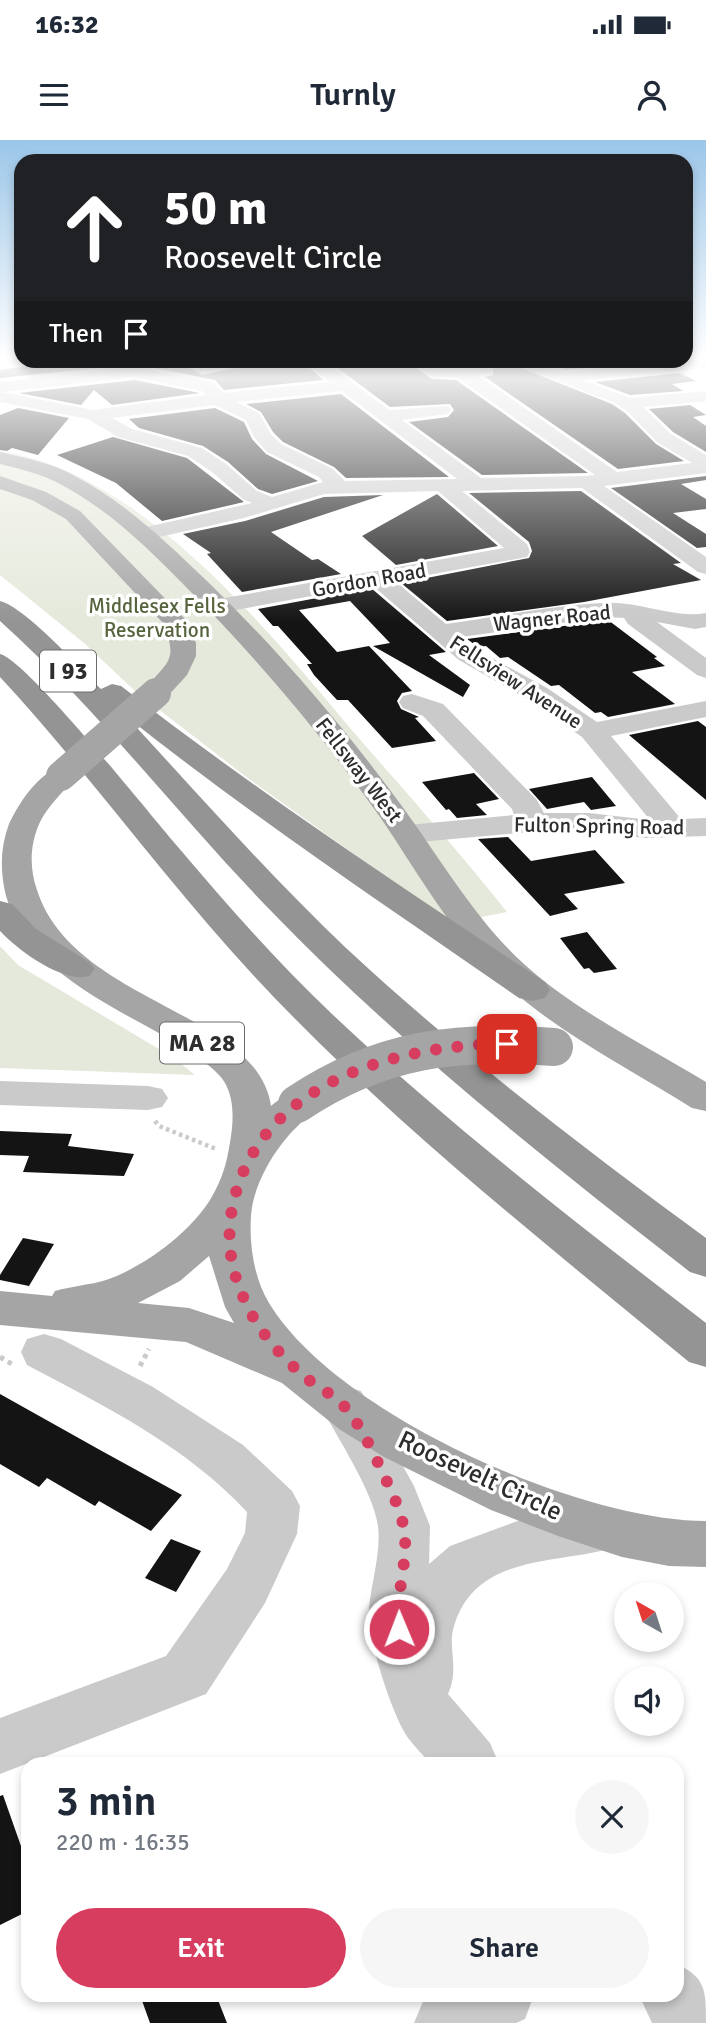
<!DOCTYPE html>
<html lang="en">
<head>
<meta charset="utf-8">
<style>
  :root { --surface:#fff; --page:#f6f6f7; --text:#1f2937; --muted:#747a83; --accent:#d63d5f }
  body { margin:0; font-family:Signika,sans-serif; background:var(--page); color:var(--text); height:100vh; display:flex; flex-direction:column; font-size:26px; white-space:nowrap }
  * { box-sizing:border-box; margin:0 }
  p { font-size:23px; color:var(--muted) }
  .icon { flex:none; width:38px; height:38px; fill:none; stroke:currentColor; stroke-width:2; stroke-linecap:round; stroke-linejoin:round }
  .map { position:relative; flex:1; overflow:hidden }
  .side { position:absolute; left:21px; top:1617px; width:663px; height:245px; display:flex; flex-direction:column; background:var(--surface); border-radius:21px; box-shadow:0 4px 10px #0003 }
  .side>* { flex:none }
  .guide { position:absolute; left:14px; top:14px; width:679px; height:214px; border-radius:21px; box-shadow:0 4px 10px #0003; background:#202124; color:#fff; overflow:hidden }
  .needle { width:46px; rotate:321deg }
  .fabs { position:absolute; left:614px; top:1442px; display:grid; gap:14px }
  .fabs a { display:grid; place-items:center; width:70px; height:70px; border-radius:50%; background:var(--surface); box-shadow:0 4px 10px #0003; font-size:35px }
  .pin { position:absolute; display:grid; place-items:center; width:60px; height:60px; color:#fff; margin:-30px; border-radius:14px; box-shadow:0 4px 10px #0006 }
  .me { position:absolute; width:77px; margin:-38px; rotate:359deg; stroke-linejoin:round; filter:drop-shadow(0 0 5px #0008) }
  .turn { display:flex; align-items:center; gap:24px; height:147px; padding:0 35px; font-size:32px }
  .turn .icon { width:91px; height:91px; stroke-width:2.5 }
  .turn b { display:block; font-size:49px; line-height:60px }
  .then { display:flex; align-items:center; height:66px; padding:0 35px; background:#0003; gap:14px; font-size:26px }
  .round { display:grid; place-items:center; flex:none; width:74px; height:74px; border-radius:37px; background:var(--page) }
  .headline { display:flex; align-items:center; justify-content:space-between; height:119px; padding:0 35px }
  h1 { font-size:42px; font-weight:600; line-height:52px }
  .cta { display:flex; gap:14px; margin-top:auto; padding:14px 35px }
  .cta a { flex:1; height:80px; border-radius:42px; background:var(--accent); color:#fff; font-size:28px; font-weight:600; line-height:80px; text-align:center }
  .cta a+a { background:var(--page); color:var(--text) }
  .status { display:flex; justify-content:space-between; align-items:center; height:49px; padding:0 35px; background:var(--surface); direction:ltr }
  .status svg { height:19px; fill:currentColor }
  header { display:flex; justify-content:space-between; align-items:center; height:91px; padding:0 35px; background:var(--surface); font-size:32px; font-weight:600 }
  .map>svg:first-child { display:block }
</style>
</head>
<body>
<div class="status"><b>16:32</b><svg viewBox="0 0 49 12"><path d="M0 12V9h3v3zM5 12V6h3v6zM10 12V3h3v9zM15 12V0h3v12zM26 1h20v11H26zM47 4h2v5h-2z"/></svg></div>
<header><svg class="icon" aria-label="menu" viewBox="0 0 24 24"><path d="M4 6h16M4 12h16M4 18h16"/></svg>Turnly<svg class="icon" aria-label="person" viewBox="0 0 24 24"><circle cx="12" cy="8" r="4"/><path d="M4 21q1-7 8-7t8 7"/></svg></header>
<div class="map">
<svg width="706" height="1883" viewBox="0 0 706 1883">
  <rect width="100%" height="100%" fill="#fff"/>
  <path fill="#e5e9db" d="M0,311C145,333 273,497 363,603C412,659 461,714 507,772L450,783L245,636L135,551L84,503L0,435Z
    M0,806L18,825L174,918L195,935L0,928Z"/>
  <path fill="#141414" d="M140,220H198L190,228L202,235L246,226L249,220H301L323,240L224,250L215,240L135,224L0,238V230L21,227L82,222L89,227Z
    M327,220H405L432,239L456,240L588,333L482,335L409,282L448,277L454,270L450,264L390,267Z
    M435,220H501L612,264L625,273L656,304L684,321L618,329L485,237L493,235V225H443Z
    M537,220H654L655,221L565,230Z
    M680,233L696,241L672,244L683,251L630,255L595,242Z
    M135,240L200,253L112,265L94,250L81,265L19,253Z
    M341,254L449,337L346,338L334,327L283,302L273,292L261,272L246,264Z
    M690,265L706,275L693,277L706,286V312L673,292L649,269Z
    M18,268L69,278L38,315L12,308L7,311L0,310V275Z
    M215,268L244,282L252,299L266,314L318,341L272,354L258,349L228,322L203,306L139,288L129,279Z
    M113,297L187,318L244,362L162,381L116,343L57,315Z
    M706,336V340L681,344L706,359V369L673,373L706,394V407L697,408L611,348Z
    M581,351L681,423L673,424L701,440L584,462L447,481L401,443L529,418L532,411L529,402L469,353Z
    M437,354L498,406L396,425L362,396Z
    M383,355L271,392L312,420L318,419L341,434L242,452L207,414L211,413L183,394L245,381L324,357Z
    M371,448L446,512L429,515L470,545L463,557L373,506L390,503L350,461L299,470L337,512L369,506L412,551L402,553L397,561L401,569L419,577L415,578L436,601L392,608L348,560H337L314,535L307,524H312L278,486H273L258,469Z
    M608,480L657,517L654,518L665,526L632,532L675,564L608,577L601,572L595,573L559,545L551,546L508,517L500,518L486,506L478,507L467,499Z
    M698,581L706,587V660L629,595Z
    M474,633L499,659L476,664L487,675L457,678L449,669L446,670L422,642Z
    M592,637L616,666L591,670L584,662L547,669L529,649Z
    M508,697L531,721L595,710L625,743L564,754L578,769L550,776L478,699Z
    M587,792L617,829L594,833L589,828L584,829L560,798Z
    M0,991L72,994L68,1006L134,1014L124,1036L23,1032L29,1016L0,1015Z
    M23,1098L54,1104L29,1146L0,1140V1135Z
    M0,1254L100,1310L182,1355L151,1391L99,1361L95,1366L47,1338L39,1347L0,1324Z
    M171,1399L201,1411L176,1452L145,1438Z
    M3,1655L28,1726V1771L0,1785V1656Z
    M140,1855H216L227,1883H150Z"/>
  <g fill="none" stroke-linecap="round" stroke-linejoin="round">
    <path stroke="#cacaca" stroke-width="4.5" stroke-dasharray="3.5 3.5" stroke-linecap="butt" d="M155,981L159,986L216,1009"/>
    <path stroke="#cacaca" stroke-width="5" stroke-dasharray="4.5 4.5" stroke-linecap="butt" d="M0,1217L12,1224
      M140,1226L149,1209"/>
    <path fill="#cacaca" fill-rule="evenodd" d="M706,218V228L584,240L630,258L706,251V261L643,267L671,294L706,315V333L604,346L706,417V434L698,432L582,348L462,351L527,404L530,412L527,417L395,441L446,484C498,477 553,465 605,463C639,461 674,479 706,473V487L695,489L657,482L706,518V538L697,535L628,484L624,478L605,477L461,497L477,510L547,548L597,582L706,561V577L611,596L681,679L706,678V696L645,698L589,691L553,690L408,703L397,701L393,694L397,687L408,685L514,675L512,669L423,576L403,568L399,562L403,556L412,554L443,564L537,660L544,673H589L650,680L582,597L529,560L459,520L372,445L219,473L211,471L207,466L211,461L219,459L504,408L438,351L324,354L244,378L146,400L138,399L135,394L138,389L252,363L243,359L212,332L188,316L118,297L88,279L0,262V242L135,227L214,243L223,253L330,242L303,220H322L389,270L448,266L451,270L448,274L402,280L481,338L586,336L595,335L457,237H433L408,220H429L442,228L491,226L493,230L491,234L477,235L617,332L692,323L657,302L627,271L613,262L503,220H528L565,233ZM135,237L202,251L206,255L93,270L2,252ZM342,251L457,339L345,341L333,329L281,304L271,294L259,273L236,262ZM215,265L246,280L254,297L267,312L319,337L323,342L272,357L257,351L226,324L202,308L132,289L112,278Z
      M210,220H247L245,223L201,232L193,227L195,224Z
      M0,941L148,946L162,949L168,958L162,967L148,970L0,965Z
      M44,1194L61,1199L153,1247L243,1305L292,1351L300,1366L297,1394L265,1463L206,1554L0,1634V1578L166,1516L227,1429L245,1393L247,1372C187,1307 105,1266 27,1225L21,1212L27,1199Z
      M344,1246L361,1251L414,1346L430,1386L429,1424L450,1406L523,1379L563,1371L604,1367L622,1373L630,1389L622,1405C563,1426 477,1410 454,1486C447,1509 460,1527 448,1554L490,1603L499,1624H431C423,1615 413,1605 406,1595C391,1571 366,1495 369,1467C372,1441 381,1412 378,1386C373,1351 337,1297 320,1265L327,1251Z
      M677,1824C706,1838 706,1850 706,1883H652L639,1855H677Z
      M432,1855H534L525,1879L516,1883H414L424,1859Z"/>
    <path fill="#a5a5a5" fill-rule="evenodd" d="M0,312C26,318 52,323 75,336C126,363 166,402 207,441C280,512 345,588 404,669C441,720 478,783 524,824C577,872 645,905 706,942V971L692,968C628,928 555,891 499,839C453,795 416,730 380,677C322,595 257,518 186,447C148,408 109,370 60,344C41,334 21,329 0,324Z
      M0,336L46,352L80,371L185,479L196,503V516L187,535L165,559L156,561L147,559L143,553C165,521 181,524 162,482L66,379L32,360L0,349Z
      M61,627L71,630L76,636C64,652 49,664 40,682C30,704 29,727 37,750C73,863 258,871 271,966C285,954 293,950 311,955L317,964C309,976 298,985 289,995C270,1017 253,1047 251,1076C249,1105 254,1138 269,1163C336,1274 579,1381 706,1381V1427L669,1426L622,1417L558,1396L491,1370L384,1317L339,1289L282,1243L186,1202L0,1185V1151L52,1156L55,1151C72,1146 90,1145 106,1140C145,1127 197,1088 215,1051C225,1032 228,1016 231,996C234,976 234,952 220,936C204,919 183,907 164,896C104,862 27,828 6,756C0,731 0,708 9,684C19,663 38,633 61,627ZM209,1116L225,1167L234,1183L189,1168L138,1163L180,1141Z"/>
    <path fill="#949494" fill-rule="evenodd" d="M0,461C25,467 81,529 101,549L112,544L121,546C258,652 401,747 545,842L550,850L545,858L532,861L519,858C386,766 253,677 127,577C199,655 269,735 346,808C459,913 582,1007 706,1098V1137L690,1132C546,1020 402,906 274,774C180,678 100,571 0,481Z
      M0,514C28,521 151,676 178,707C227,765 277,822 332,874C449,985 578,1084 706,1183V1227L689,1222C540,1099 386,978 254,836C165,740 89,633 0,537Z
      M0,761L12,764L36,789L89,822L95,829L89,836C62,843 19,811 0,791Z"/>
    <path stroke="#a5a5a5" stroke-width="30" d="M61,636L156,553"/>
    <path stroke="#a5a5a5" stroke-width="38" d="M297,964C379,909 457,899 554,907"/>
  </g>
  <linearGradient id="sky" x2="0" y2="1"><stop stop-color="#9bc6e8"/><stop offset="0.45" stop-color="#fff"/><stop offset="1" stop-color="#fff" stop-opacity="0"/></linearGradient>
  <rect width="706" height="482" fill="url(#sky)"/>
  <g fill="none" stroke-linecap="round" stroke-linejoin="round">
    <path stroke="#d63d5f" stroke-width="12" stroke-dasharray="0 21.6" d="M399,1489C394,1455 411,1417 403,1384C400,1371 394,1356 388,1344C377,1321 361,1284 344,1266C333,1254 317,1247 305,1237C287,1222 269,1202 256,1182C233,1143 223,1104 234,1060C262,941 401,904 507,904"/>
  </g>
  <g text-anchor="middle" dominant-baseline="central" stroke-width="7" stroke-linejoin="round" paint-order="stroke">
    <g font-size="21" fill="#2d2d2d" stroke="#fff">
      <text transform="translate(369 440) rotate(-10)">Gordon Road</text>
      <text transform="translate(552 478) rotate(-6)">Wagner Road</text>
      <text transform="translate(516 542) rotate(33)">Fellsview Avenue</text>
      <text transform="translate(359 630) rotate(52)">Fellsway West</text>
      <text transform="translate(599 686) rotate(1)">Fulton Spring Road</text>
    </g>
    <g font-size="21" fill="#56643e" stroke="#fff">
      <text x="157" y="466">Middlesex Fells<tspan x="157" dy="24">Reservation</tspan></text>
    </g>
    <g fill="#fff" stroke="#6c6c6c" stroke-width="2">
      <rect x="40" y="510.5" width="56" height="41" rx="5"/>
      <rect x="160" y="882.5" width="84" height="41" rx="5"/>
    </g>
    <g font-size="24" font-weight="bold" fill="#2d2d2d">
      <text x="68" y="531">I 93</text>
      <text x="202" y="903">MA 28</text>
    </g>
    <g font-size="26" fill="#2d2d2d" stroke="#fff">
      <text transform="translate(480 1336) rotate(25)">Roosevelt Circle</text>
    </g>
  </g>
</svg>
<div class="fabs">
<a><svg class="needle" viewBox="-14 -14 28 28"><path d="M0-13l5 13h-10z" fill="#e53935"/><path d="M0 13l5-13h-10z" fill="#747a83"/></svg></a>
<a><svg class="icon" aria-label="sound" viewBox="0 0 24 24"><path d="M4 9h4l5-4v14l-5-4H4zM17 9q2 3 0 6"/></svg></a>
</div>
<div class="pin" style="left:507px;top:904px;background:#d93025"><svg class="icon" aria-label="arrive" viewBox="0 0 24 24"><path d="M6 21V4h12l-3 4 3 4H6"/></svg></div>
<svg class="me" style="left:399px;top:1489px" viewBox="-20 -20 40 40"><circle r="17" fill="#d63d5f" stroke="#fff" stroke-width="3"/><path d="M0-11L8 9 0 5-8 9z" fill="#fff"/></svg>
<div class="guide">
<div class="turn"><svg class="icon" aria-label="ahead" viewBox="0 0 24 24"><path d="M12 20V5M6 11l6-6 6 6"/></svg><div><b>50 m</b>Roosevelt Circle</div></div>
<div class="then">Then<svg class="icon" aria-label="arrive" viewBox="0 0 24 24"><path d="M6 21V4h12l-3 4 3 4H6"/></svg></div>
</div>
<section class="side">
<div class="headline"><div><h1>3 min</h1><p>220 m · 16:35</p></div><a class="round"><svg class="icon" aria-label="close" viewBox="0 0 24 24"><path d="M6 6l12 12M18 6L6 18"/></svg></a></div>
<div class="cta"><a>Exit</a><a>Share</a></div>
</section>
</div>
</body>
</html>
